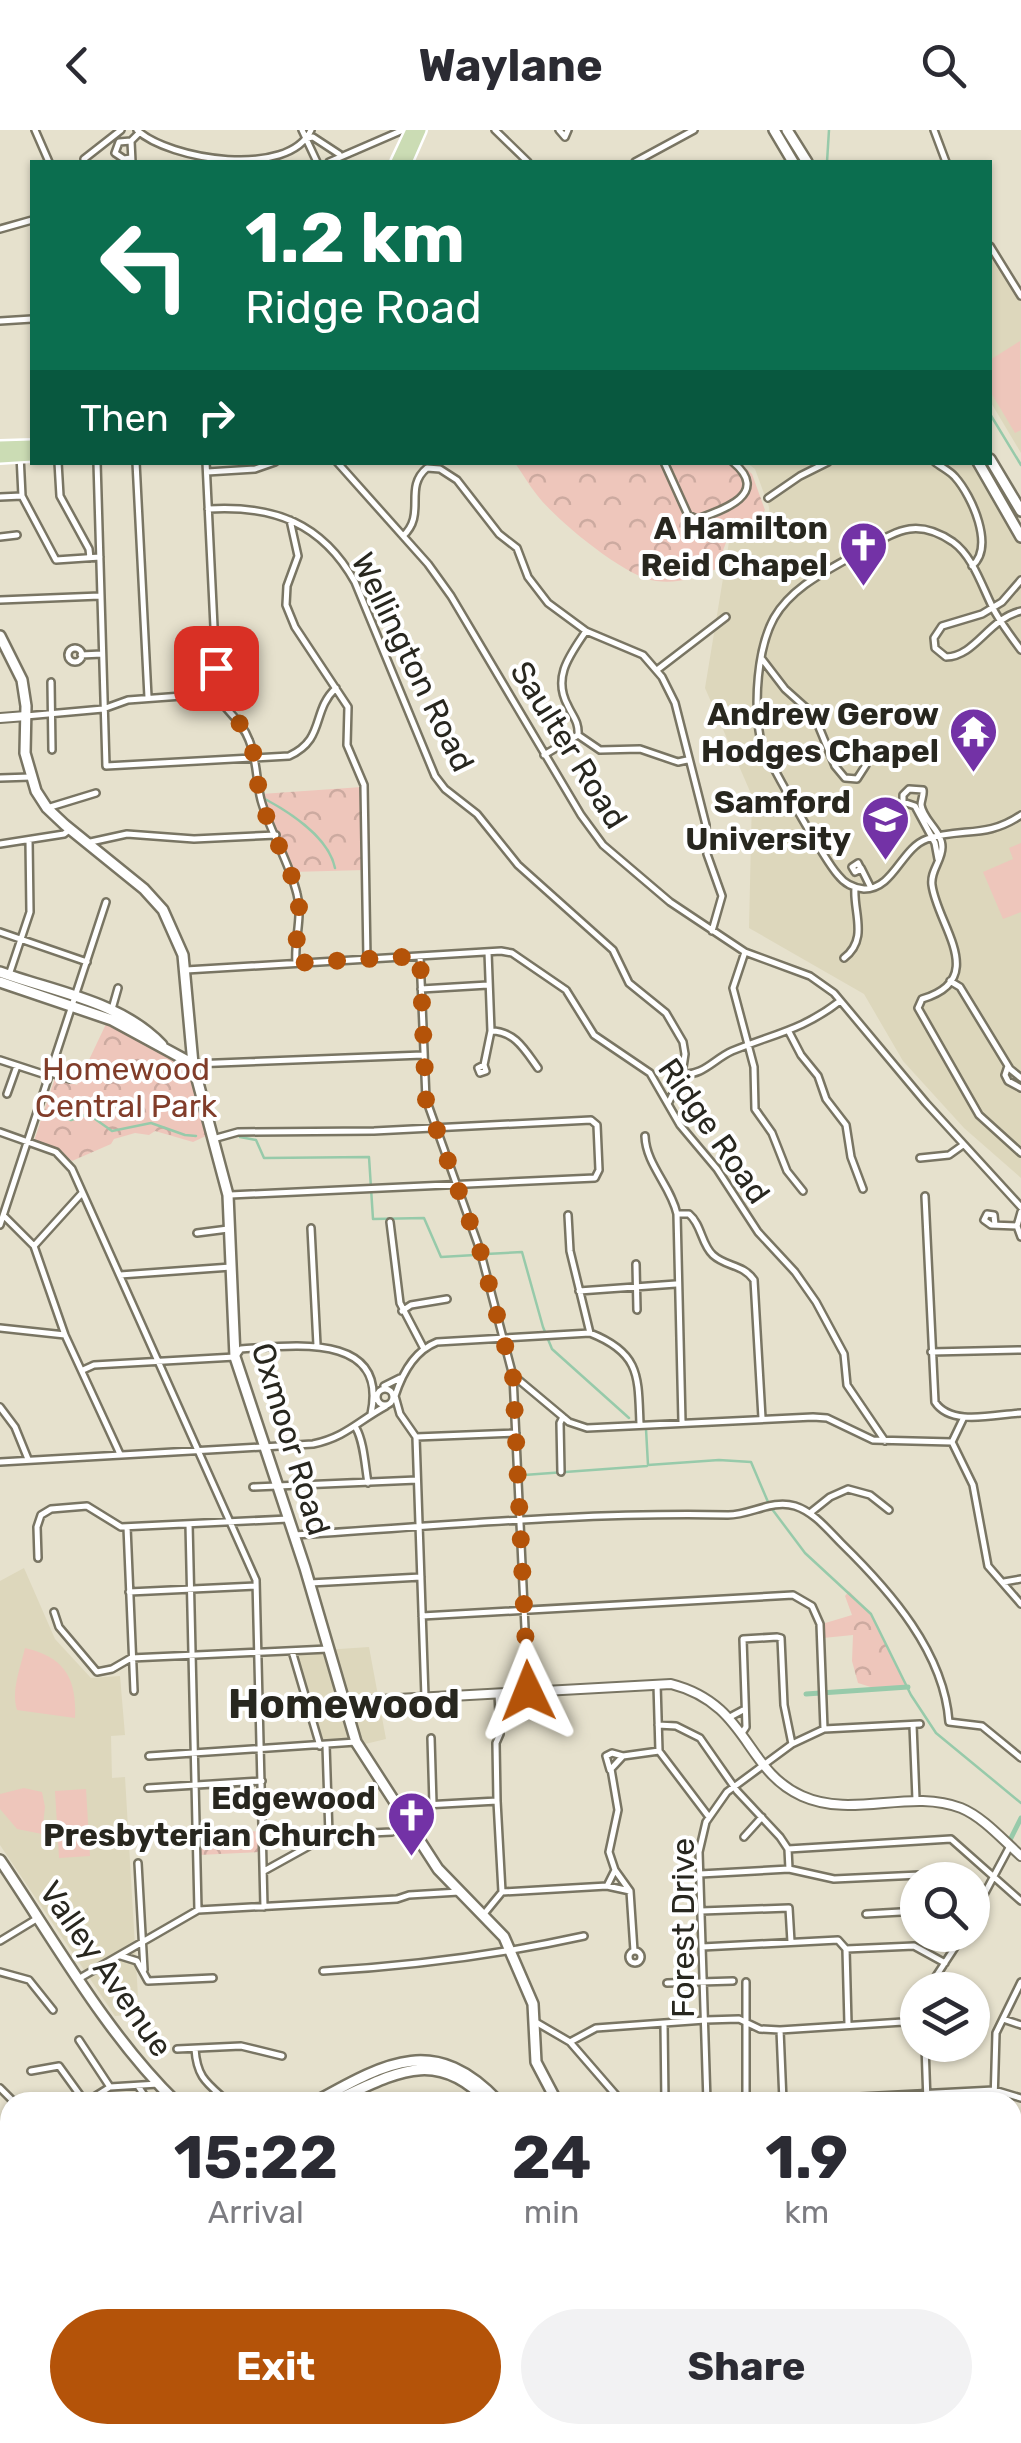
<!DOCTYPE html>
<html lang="en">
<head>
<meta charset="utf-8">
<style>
  :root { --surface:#fff; --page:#f2f2f3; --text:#2b2b33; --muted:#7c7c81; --accent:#b45309 }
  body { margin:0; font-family:Rubik,sans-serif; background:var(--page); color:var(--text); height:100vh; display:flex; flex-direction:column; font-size:38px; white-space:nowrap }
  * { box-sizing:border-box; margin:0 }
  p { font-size:32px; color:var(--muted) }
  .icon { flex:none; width:55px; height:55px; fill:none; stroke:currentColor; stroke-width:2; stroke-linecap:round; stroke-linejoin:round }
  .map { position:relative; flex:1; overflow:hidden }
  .side { position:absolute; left:0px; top:1962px; width:1022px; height:352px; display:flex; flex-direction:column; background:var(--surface); border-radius:30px 30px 0 0; box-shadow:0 2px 8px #0004 }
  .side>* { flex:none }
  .guide { position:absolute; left:30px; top:30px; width:962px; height:305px; border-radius:0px; box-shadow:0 2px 8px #0004; background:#0b6e4f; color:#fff; overflow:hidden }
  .fabs { position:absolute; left:900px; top:1732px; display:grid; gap:20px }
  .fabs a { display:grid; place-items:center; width:90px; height:90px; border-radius:50%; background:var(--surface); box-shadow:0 2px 8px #0004; font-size:50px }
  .pin { position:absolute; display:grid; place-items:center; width:85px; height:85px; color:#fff; margin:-42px; border-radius:20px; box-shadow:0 5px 15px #0006 }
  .me { position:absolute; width:110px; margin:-55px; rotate:358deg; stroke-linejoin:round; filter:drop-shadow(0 0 8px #0008) }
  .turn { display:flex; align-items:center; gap:35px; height:210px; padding:0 50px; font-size:45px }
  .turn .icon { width:130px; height:130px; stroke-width:2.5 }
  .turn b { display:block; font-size:70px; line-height:85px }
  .then { display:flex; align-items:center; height:95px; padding:0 50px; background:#0003; gap:20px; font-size:38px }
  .eta { display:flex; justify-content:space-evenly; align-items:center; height:170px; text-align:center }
  .eta b { font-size:60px; font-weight:700; line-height:70px }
  .cta { display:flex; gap:20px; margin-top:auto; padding:20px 50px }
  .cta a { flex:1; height:115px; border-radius:60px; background:var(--accent); color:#fff; font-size:40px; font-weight:700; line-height:115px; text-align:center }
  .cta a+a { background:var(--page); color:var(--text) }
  header { display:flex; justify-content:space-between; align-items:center; height:130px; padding:0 50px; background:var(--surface); font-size:45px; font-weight:700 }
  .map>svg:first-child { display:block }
</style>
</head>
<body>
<header><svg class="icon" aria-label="back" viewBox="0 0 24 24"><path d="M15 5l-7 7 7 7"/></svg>Waylane<svg class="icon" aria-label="search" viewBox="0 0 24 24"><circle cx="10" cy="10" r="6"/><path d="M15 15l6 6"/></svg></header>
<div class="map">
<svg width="1021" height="2313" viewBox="0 0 1021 2313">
  <defs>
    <pattern id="park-crowns" width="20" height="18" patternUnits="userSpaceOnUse" patternTransform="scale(2.5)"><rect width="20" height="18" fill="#eec6bb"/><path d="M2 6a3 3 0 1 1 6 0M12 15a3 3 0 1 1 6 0" fill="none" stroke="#ccaaa0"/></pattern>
  </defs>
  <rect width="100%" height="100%" fill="#e6e1cd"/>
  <path fill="#ddd7bc" d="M990,115L1021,165V323L990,271Z
    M747,333H975L1021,406V1048L964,998L903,931L864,864L749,798L752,666L705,558L729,412L770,389L769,377L755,339Z
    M24,1438L55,1509L91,1548L120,1546L125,1605L111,1606L112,1648L125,1647L139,1884L115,1886L0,1715V1451Z
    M369,1517L386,1609L365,1614L358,1611L321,1614L294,1522Z
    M674,2305H874L870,2313H683Z"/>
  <path fill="url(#park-crowns)" d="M515,333H741L752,344L765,380L754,396L730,402L716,439C696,448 677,454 656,451C626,448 555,389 537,365C529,355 522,343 515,333Z
    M362,657L365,740L291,742L261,664Z
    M106,894L188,937L208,1005L193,1012L155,1001L149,1005L135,1003L114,1009L111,1014L72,1031L58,1019L34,1011L55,948L77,955Z
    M849,1461L871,1484L908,1557L880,1560L858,1553L852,1531L853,1505L823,1508L822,1494L852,1485L845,1466Z
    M259,1701L260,1722L199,1725V1704Z"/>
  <path fill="#eec6bb" d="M1020,211L1021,300L1015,303L990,261V230Z
    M1021,713V782L1003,789L983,742L1013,729L1009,718Z
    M25,1518C65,1527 77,1549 75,1588L17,1580C11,1561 20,1539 25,1518Z
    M24,1658L42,1662L45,1677L42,1704L17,1699L0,1679V1664Z
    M86,1659L90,1726L59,1728L55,1661Z"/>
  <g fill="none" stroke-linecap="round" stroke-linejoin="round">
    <path stroke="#97caaa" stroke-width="2.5" d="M827,32L829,0
      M990,284L1021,335
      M265,669C291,683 329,708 335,738
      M41,982H53L71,990L88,984L112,1001L151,993L185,1005L196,1006
      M240,1007L256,1010L264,1028L369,1027L373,1089L424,1088L441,1127L475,1125
      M486,1124L522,1122L543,1197L552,1219L629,1288
      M646,1299L648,1335L719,1330L751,1332L768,1372
      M524,1345L647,1336
      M772,1379L805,1423L871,1484L911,1565L936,1603L1021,1673"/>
    <path stroke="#97caaa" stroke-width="5" d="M806,1564L908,1557
      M1010,1710L1021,1688"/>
    <defs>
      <path id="minor" d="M35,0L49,32
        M137,0C169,30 289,49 311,0
        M302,0L317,32
        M495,0L528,32
        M559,0L565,7L568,0
        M934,0L946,32
        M307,8L313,7L339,24
        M131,11L119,12L115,23L124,29L131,28
        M84,29L121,0
        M132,32L131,11L139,3
        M329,32L403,0
        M635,32L694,0
        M0,99L32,90
        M990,116L1021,166
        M0,191L32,189
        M20,325L22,366L56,430L100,427
        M58,332L60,366L89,419L90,428
        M97,332L106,636L289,626C326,609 311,581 336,558
        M136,332L148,567
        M206,332L216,538C203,571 238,580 249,610C257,629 256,650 261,670C270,702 289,731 297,764C303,786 294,810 296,833
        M337,332L428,434L451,466L581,685L603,715L670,772L745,822L810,846L834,863L926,973L1021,1077
        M664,332L688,385L697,389C723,380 771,364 733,332
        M935,332C941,337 950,341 955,347C972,366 995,417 972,436
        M207,342L255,339L275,332
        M0,367L22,366
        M768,368L800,346L828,332
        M208,379C274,375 322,393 355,452L435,646L445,659L477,684L518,735L613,820L629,853L666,883L683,912L685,924L682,944L669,972
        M290,390L298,426L287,456L286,475L295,497L348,577L347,615L364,655L367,829
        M403,406C427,384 403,358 427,338L440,339L457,350L499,404L517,418L528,447L548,473L586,501L643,525L662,547L675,573L706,695L707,724L722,766L712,801
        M0,407L17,405
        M1021,450L1002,472L982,484L942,496L934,508L935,518L946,527C976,526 988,489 1021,481
        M0,470L100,466
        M68 525a7 7 0 1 1 14 0a7 7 0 1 1-14 0Z
        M1021,520C1012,508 1003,496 995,482C983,460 974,427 953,412C916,387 897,401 863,420C831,439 793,455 774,488C757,519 754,573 760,607C762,622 826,732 838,745C844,753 854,758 864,759C894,759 901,718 927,709C962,697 986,709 1021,685
        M81,525L102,524
        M762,529L785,559L814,585L835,636L845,648L857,649L866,635
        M657,540L726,487
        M51,552L52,620
        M26,586L103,579L128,570L182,566L196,564L210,552
        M578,605L600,620L640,619L678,632L687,630
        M544,625L578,605C579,592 573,587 568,576C552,547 570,525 586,501
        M0,648L31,647
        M47,678L96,663
        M86,713L127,704L194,709L276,705
        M0,714L64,704L69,700
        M938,729L935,713L915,676L903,672V665L909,659L923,660C924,665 921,670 921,675C923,690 942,701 942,717C942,731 930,741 932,755C937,795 990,849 922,869L918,878L979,985L1021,1023
        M858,733L861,739L855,742L852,737Z
        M861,738L871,758
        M0,802L87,832
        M745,822L733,858L754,937L755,979L772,1003L787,1041L803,1061
        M420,826L426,969L480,1120L513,1246L528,1561
        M844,828C869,809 853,782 855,758
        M186,840L501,821L512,823L566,860L594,905L650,943L680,995L717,1039L758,1102L795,1142L816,1172L844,1224L847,1255L885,1311
        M9,845L30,782L29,710
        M950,851L960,857L1010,939L1021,948
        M421,859L488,855
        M112,879L118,858
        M491,901C515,901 525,920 538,938
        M789,902L801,925L818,946L826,969L846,995L851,1027L863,1059
        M0,930L49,946
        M193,934L423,925
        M484,935L491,901L488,822
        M484,935L486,941L480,943L478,938Z
        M1008,936L1005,945L1008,951L1021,958
        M51,943L70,949
        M682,944C703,946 714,929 732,921C773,904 803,900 840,871
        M7,964L17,936
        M0,1002L56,1022L72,1039L256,1450L264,1777
        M645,1006C646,1035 671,1056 677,1084L682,1292
        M213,1009L238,1002L374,1001L591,990L597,995L599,1040L595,1048L230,1065
        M920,1028L949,1025L963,1015
        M925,1066L935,1272C951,1297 996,1284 1021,1283
        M1021,1082L1017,1096L1021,1107
        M677,1084H689C702,1095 701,1114 713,1125C726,1137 743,1134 754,1150L762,1288
        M568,1085L570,1121L590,1203C641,1223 638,1247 640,1294
        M5,1087L34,1116L65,1205L120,1324
        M390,1092L400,1173L423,1217
        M0,1095L106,772
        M995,1095L994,1085L987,1084L984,1090L991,1095L1017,1096
        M311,1098L317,1215
        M197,1103L228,1099
        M34,1116L82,1063
        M636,1134L637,1180
        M120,1145L231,1137
        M579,1161L676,1154
        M402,1181L411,1175L447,1169
        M0,1198L65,1205
        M931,1222L1021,1220
        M83,1240L94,1235L235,1227L241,1219C291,1216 389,1201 371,1284
        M514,1246L569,1292L587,1298L813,1287L827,1288L873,1310L952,1312
        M384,1256L400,1248
        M377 1267a8 8 0 1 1 16 0a8 8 0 1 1-16 0Z
        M395,1266C402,1244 414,1221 437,1212L590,1203
        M395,1266L400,1284L416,1307
        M0,1277L15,1297L28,1329
        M964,1287L952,1312L973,1355L988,1436L1021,1474
        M356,1298C364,1312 365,1336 368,1353
        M416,1307L425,1567
        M416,1307L516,1303
        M0,1332L313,1314C346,1307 358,1291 386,1276
        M561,1342L560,1293L563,1287
        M253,1357L417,1350
        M810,1383L830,1367L848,1359L870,1365L889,1380
        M189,1394L198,1780
        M127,1397L134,1561
        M294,1405C438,1396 583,1382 728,1385C751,1385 772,1369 795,1376C814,1382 828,1400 842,1414C890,1461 944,1522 949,1592L982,1596L1021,1628
        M38,1428L37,1397L41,1385L51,1379L87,1376L121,1397L288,1389
        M1004,1452L1021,1449
        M310,1453L421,1447
        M129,1462L256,1456
        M54,1482L59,1497L97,1542L112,1539L131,1528L328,1519
        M422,1486L793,1465L812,1476L820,1494L824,1599
        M292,1521L320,1616
        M657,1554L659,1621L709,1687
        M498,1563L500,1604L496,1613L497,1671L502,1762
        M730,1587L745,1579
        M658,1595L676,1596L700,1608L737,1661L780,1707L788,1719L789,1739
        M913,1595L916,1669
        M742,1603L746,1597L743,1509L777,1507L781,1508L784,1575L792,1614
        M431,1608L433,1674
        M326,1615L329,1705
        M149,1626L356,1612
        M610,1640L606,1626L612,1623L623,1626
        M148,1658L262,1651
        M744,1707L762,1687
        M788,1719L951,1709L1021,1771
        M138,1733L144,1840
        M615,1740L630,1761L634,1821
        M264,1741L329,1705L392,1702L425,1675L497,1671
        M700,1744L789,1739L834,1749L941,1744L965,1750
        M972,1754L985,1760
        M607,1756L615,1740L609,1722L618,1680L611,1639L623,1626L659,1621
        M701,1781L789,1778L791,1812
        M484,1784L502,1762L607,1756L630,1761
        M866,1784L918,1781
        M972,1787L1010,1716
        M0,1811L38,1788
        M702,1817L838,1810L846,1819L914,1816L945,1833
        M846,1819L848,1894
        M629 1827a6 6 0 1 1 12 0a6 6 0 1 1-12 0Z
        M121,1826L137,1831L148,1851L213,1848
        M323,1841C411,1836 498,1825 584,1806
        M0,1842L29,1850L53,1880
        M80,1848L198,1780L397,1769L409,1765L459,1762
        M746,1852V1972
        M667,1853L733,1851
        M927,1860L963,1805
        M1003,1889L1021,1895
        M534,1891L570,1912L622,1972
        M903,1892L918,1893
        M664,1893L665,1972
        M780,1900L783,1971
        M79,1910L110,1957
        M570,1912L596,1898L705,1890L739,1889L760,1899L780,1900L903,1892L918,1873
        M925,1915L927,1972
        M177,1919L241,1916L282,1926
        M195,1919C197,1948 207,1953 228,1972
        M31,1941L59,1936L85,1972
        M138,1956L148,1971
        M0,1958L14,1972
        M783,1971L994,1960L1021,1968
        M86,1972L110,1957L158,1954
        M707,1972L699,1722L706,1692L727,1662L792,1614L824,1599L920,1594
        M994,1972L996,1903L1021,1852
        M1012,2151L1021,2147
        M290,2305L296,2313
        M564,2305L572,2313
        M607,2305L616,2313
        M219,2313L221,2305
        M260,2313L267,2305
        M354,2313L359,2305
        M874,2313L878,2305"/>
      <path id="tertiary" d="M0,588L26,586
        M344,1572L671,1554C749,1574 744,1640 802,1666C853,1689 910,1658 961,1678C983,1687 1003,1710 1021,1726
        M0,2059L10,2075
        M121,2305L124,2313
        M546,2313L555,2305"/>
      <path id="secondary" d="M774,0L793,32
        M787,0L807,32
        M990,329L1021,381
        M978,332L1021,407
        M0,506L22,550L26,576L25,623L36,661L47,678L65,695L144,759L163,780L183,825L193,934L228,1065L235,1227L305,1438L356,1612L438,1739L504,1807L533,1874L536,1932L557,1972
        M0,842C55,862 120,871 162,915
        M0,852L112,890L193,934
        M0,1730C54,1810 107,1905 176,1972
        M315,1972C387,1932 435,1904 499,1972
        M332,1972C392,1945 435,1915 488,1972
        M1012,2284L1021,2279
        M1012,2297L1021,2291
        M478,2305L483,2313
        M927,2305L937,2313
        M939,2305L948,2313
        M969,2313L981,2305
        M989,2313L1001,2305"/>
      <path id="primary" d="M397,32L412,0
        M406,32L420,0
        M0,317L32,316
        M0,327L32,325"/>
    </defs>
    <use href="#minor" stroke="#797563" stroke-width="10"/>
    <use href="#tertiary" stroke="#797563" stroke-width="12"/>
    <use href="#secondary" stroke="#797563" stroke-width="14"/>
    <use href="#primary" stroke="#fff" stroke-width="16"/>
    <use href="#minor" stroke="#fff" stroke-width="5"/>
    <use href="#tertiary" stroke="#fff" stroke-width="8"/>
    <use href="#secondary" stroke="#fff" stroke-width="9"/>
    <use href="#primary" stroke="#cbdcb4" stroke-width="11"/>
  </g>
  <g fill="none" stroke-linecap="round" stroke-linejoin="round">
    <path stroke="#b45309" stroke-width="18" stroke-dasharray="0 32.4" d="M216,538C203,571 237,580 249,609C257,629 256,650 261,670C270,702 289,731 297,764C303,786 294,810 296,833L420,826L426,970L480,1120L513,1246L528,1561"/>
  </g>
  <defs>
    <symbol id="church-pin" viewBox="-11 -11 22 30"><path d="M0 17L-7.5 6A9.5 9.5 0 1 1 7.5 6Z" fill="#7332a6" stroke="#fff"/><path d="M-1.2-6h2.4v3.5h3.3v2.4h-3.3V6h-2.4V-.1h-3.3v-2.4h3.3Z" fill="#fff"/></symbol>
    <symbol id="temple-pin" viewBox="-11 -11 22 30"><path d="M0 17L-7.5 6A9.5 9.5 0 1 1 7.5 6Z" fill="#7332a6" stroke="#fff"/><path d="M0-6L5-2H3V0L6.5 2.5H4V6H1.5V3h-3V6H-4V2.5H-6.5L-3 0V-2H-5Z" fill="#fff"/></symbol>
    <symbol id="university-pin" viewBox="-11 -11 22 30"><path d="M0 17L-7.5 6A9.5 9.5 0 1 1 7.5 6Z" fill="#7332a6" stroke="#fff"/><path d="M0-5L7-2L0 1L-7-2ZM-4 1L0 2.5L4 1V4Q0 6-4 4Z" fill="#fff"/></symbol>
  </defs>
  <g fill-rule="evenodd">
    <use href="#church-pin" x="836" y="388" width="55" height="75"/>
    <use href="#temple-pin" x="946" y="574" width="55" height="75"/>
    <use href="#university-pin" x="858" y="662" width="55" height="75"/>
    <use href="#church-pin" x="384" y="1658" width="55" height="75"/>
  </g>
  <g text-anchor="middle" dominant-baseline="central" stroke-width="8" stroke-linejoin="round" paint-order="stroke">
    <g font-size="32" font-weight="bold" fill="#28271f" stroke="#fff" text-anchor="end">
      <text x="828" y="398">A Hamilton<tspan x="828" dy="37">Reid Chapel</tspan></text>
      <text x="939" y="584">Andrew Gerow<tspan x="939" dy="37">Hodges Chapel</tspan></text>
      <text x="851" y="672">Samford<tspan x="851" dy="37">University</tspan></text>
      <text x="376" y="1668">Edgewood<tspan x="376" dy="37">Presbyterian Church</tspan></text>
    </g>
    <g font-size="32" fill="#28271f" stroke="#fff">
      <text transform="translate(413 532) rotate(64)">Wellington Road</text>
      <text transform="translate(569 615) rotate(58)">Saulter Road</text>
      <text transform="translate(714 1001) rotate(55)">Ridge Road</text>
      <text transform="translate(291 1309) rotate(73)">Oxmoor Road</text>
      <text transform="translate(683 1798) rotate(-90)">Forest Drive</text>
      <text transform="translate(106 1839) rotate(55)">Valley Avenue</text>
    </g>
    <g font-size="32" fill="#813d2a" stroke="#fff">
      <text x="126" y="939">Homewood<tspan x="126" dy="37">Central Park</tspan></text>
    </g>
    <g font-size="42" font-weight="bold" fill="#28271f" stroke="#fff">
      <text x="344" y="1574">Homewood</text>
    </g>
  </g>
</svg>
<div class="fabs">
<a><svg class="icon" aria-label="search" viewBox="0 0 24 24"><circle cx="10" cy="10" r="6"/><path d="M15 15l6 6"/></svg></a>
<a><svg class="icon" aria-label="layers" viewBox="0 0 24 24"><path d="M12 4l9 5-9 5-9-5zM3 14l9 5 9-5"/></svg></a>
</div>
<div class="pin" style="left:216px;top:538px;background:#d93025"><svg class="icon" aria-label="arrive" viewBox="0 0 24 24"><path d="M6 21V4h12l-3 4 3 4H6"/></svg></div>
<svg class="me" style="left:528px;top:1561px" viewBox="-20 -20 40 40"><path d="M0-17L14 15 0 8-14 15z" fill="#b45309" stroke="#fff" stroke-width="4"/></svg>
<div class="guide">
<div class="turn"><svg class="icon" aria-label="left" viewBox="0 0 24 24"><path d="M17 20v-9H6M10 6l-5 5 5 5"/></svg><div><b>1.2 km</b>Ridge Road</div></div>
<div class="then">Then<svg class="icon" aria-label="right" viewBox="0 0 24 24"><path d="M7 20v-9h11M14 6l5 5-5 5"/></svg></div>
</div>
<section class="side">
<div class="eta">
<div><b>15:22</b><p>Arrival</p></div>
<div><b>24</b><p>min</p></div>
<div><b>1.9</b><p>km</p></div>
</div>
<div class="cta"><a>Exit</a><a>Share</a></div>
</section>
</div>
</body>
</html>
